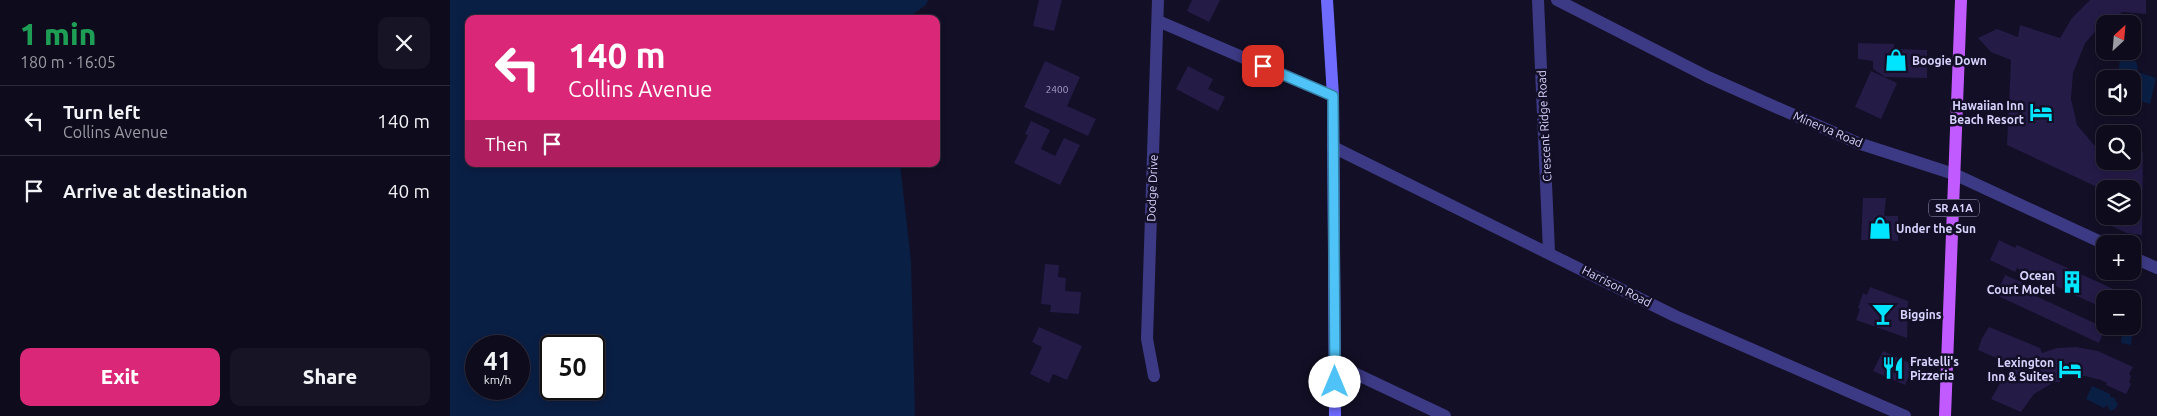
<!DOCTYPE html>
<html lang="en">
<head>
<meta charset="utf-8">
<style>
  :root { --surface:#0e0b1c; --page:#171425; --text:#f1f3f6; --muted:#9b9ba3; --line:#2e2b3b; --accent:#db2777 }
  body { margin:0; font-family:Ubuntu,sans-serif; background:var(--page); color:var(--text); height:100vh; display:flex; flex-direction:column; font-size:19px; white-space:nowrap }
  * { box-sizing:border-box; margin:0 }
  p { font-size:16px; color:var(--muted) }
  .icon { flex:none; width:28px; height:28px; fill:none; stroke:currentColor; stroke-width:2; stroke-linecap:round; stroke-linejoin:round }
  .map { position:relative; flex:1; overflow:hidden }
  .panel { display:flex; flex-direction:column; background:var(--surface); width:450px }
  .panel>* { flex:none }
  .hud { position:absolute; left:15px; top:15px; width:475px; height:152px; border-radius:10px; box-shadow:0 2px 8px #0003,0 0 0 1px var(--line); background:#db2777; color:#fff; overflow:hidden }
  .needle { width:32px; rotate:26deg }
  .fabs { position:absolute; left:1646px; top:15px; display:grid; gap:10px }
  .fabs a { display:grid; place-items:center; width:45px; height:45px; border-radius:10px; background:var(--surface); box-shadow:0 2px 8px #0003,0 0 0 1px var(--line); font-size:25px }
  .speed { position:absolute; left:15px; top:335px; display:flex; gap:10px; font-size:25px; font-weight:700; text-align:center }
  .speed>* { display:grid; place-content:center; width:65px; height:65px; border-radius:50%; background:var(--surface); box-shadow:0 2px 8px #0003,0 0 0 1px var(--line); line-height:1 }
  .speed small { font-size:12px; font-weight:400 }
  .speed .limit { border:2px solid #111; border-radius:8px; background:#fff; color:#111 }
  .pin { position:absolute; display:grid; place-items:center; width:42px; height:42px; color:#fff; margin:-21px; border-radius:10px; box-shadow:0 2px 8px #0006 }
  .me { position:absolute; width:55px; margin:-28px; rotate:0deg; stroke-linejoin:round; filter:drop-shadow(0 0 4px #0008) }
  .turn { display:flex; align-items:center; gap:18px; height:105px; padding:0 20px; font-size:22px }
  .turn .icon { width:65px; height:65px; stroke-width:2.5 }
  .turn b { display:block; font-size:35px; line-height:42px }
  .then { display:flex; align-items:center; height:48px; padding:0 20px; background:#0003; gap:10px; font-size:19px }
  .round { display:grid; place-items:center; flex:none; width:52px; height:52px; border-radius:10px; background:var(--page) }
  .head { display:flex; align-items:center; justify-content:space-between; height:85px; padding:0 20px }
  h1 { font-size:30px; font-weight:800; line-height:38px; color:#1e9e55 }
  .cta { display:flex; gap:10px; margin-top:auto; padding:10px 20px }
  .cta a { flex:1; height:58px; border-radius:10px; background:var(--accent); color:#fff; font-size:20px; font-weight:800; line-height:58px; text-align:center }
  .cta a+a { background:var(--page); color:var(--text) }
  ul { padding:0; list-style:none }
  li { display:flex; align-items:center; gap:15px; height:70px; padding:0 20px; border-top:1px solid var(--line) }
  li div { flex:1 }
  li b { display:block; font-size:19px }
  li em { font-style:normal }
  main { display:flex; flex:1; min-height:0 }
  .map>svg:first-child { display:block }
</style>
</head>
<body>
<main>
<section class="panel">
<div class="head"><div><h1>1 min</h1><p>180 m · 16:05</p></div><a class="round"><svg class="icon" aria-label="close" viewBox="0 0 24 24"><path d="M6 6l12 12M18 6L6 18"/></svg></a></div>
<ul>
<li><svg class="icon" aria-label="left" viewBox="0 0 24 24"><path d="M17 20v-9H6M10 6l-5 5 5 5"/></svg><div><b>Turn left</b><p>Collins Avenue</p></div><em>140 m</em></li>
<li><svg class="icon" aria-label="arrive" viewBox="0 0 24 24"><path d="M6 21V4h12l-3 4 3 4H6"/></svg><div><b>Arrive at destination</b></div><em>40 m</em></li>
</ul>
<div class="cta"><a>Exit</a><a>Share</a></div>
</section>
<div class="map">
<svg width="1707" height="416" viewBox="0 0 1707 416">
  <rect width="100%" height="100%" fill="#130f26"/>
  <path fill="#0a1f44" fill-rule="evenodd" d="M0,0H478L476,5L456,19H19V164H450L461,261L465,416H0ZM26,346H69V389H26ZM101,346H144V389H101Z
    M1679,57L1687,63L1688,72L1706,78L1700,104L1683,99L1682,79H1668L1670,58Z
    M1683,323H1684L1681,345L1671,343L1673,326H1682Z
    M1642,386L1660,394L1661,398L1664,397L1668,405L1665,409L1660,411L1657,405L1654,408L1636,399Z"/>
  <path fill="#241b47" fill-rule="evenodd" d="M589,0H612L604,31L583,26Z
    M742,0H770L759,22L737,11Z
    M1640,0H1696V14L1673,12L1652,24L1635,43L1623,73L1621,99L1627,125L1650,152H1655V161H1682V152H1693L1692,235L1677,233L1646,219L1645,186L1557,145L1561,60L1541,52L1528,38L1547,29L1568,37L1570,25L1610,38L1622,18ZM1655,189H1682V216H1655Z
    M1408,43L1444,44V49L1477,50V78L1435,77L1423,69V61L1408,59Z
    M595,61L630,77L617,106L646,119L638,136L574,107Z
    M738,66L763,79L758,89L775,97L768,111L726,89Z
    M1421,71L1447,83L1431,119L1405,107Z
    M581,121L600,130L591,149L605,156L614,138L630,145L610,185L564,163L578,135L575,134Z
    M1413,198H1436L1434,216H1448V241L1411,240Z
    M1549,240L1565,248L1567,245L1668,291L1664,299H1655V309L1567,268L1565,272L1540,260Z
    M595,264L609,265L608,277L616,278L615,291L631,292L629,314L600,312L601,305L591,304Z
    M1555,275L1578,285L1575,291L1655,328L1649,343L1546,295Z
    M1420,287L1458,301L1457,338L1406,320L1410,309L1408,308L1413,293L1417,295Z
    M589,327L632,346L617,380L603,374L599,383L580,374L592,347L582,342Z
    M1539,327L1590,348L1592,353L1607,348L1626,347L1648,351L1683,367L1679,374L1681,376L1679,382L1681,384L1676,394L1656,385L1657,383L1651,380L1635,376L1609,375L1610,382H1604L1584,394L1571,412L1541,399L1552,380L1562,371L1551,365L1553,361L1528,350L1532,338Z
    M1433,351L1464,365L1455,385L1423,371Z"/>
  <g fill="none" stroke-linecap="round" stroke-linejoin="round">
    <path stroke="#3d3a85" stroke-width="12" d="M1088,0L1099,252
      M1107,0L1258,77L1321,105L1408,143L1504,174L1655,244
      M708,21L883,96
      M883,147L1225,316L1455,416
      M1682,257L1707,268
      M885,364L995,416
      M704,376L697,339L708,0"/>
    <path stroke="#6f6bff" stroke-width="12" d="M877,0L883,96L885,416"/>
    <path stroke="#c25bff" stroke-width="12" d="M1495,416L1511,0"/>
  </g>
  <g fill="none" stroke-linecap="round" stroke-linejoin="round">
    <defs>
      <path id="route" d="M813,66L883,96L885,382"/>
    </defs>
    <use href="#route" stroke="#337fa1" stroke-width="12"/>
    <use href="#route" stroke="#4fc3f7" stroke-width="9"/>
  </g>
  <defs>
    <symbol id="shop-bare" viewBox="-9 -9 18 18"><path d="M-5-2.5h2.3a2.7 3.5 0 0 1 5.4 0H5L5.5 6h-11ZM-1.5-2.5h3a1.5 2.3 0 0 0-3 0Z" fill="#00e5ff" stroke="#130f26" stroke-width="2.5" paint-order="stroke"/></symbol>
    <symbol id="hotel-bare" viewBox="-9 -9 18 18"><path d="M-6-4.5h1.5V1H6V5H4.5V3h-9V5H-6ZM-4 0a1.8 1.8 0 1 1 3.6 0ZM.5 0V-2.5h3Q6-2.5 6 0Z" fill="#00e5ff" stroke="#130f26" stroke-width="2.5" paint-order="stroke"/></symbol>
    <symbol id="building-bare" viewBox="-9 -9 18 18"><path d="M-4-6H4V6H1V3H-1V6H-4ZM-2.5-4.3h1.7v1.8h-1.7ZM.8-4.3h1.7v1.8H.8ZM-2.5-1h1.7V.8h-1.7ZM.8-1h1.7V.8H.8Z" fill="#00e5ff" stroke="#130f26" stroke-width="2.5" paint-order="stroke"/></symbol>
    <symbol id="bar-bare" viewBox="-9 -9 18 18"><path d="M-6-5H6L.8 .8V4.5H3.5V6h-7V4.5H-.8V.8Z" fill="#00e5ff" stroke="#130f26" stroke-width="2.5" paint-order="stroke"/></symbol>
    <symbol id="restaurant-bare" viewBox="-9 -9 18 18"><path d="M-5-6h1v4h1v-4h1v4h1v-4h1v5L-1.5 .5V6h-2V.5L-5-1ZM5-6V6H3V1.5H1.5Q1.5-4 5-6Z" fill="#00e5ff" stroke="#130f26" stroke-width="2.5" paint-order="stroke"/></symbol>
  </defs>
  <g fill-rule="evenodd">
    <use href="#shop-bare" x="1430" y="44" width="32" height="32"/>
    <use href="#hotel-bare" x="1575" y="96" width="32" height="32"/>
    <use href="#shop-bare" x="1414" y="212" width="32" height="32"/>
    <use href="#building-bare" x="1606" y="266" width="32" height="32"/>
    <use href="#bar-bare" x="1417" y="298" width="32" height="32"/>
    <use href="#restaurant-bare" x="1427" y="352" width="32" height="32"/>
    <use href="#hotel-bare" x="1604" y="353" width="32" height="32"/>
  </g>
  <g text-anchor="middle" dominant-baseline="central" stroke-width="5" stroke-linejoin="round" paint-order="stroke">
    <g font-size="10" fill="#aca6d1">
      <text x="607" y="89">2400</text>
    </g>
    <rect fill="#130f26" stroke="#9e99be" stroke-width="1" x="1479" y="199.5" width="50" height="17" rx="4"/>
    <g font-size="11" font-weight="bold" fill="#d9d4ff">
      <text x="1504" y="208">SR A1A</text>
    </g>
    <g font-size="12" font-weight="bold" fill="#d9d4ff" stroke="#130f26" text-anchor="start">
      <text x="1462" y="60">Boogie Down</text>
      <text x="1574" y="105" text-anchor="end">Hawaiian Inn<tspan x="1574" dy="14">Beach Resort</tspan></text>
      <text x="1446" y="228">Under the Sun</text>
      <text x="1605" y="275" text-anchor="end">Ocean<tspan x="1605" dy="14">Court Motel</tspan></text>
      <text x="1450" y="314">Biggins</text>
      <text x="1460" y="361">Fratelli's<tspan x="1460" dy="14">Pizzeria</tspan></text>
      <text x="1604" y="362" text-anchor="end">Lexington<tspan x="1604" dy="14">Inn &amp; Suites</tspan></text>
    </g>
    <g font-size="12" fill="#d9d4ff" stroke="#130f26">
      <text transform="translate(1094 126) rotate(-93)">Crescent Ridge Road</text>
      <text transform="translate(1378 129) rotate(23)">Minerva Road</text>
      <text transform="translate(702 188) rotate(-88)">Dodge Drive</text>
      <text transform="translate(1167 286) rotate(27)">Harrison Road</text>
    </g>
  </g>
</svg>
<div class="fabs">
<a><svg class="needle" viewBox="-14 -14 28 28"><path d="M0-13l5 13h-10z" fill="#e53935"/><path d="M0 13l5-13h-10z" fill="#9b9ba3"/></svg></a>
<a><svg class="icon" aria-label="sound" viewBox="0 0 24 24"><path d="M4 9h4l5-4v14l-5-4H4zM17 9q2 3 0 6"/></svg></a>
<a><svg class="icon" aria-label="search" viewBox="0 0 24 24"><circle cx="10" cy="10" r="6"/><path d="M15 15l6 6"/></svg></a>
<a><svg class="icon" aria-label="layers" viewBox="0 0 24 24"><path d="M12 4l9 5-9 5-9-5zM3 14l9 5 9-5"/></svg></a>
<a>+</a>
<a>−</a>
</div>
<div class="speed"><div>41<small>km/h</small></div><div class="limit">50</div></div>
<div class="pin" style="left:813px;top:66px;background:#d93025"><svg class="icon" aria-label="arrive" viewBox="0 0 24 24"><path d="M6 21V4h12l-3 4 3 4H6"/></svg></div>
<svg class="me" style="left:885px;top:382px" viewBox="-20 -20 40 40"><circle r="19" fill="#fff"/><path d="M0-13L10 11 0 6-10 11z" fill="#4fc3f7"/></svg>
<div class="hud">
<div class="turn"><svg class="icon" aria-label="left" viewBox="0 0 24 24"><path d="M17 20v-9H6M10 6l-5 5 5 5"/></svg><div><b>140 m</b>Collins Avenue</div></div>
<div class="then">Then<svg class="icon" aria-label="arrive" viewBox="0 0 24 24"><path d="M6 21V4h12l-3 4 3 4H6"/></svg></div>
</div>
</div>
</main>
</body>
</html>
